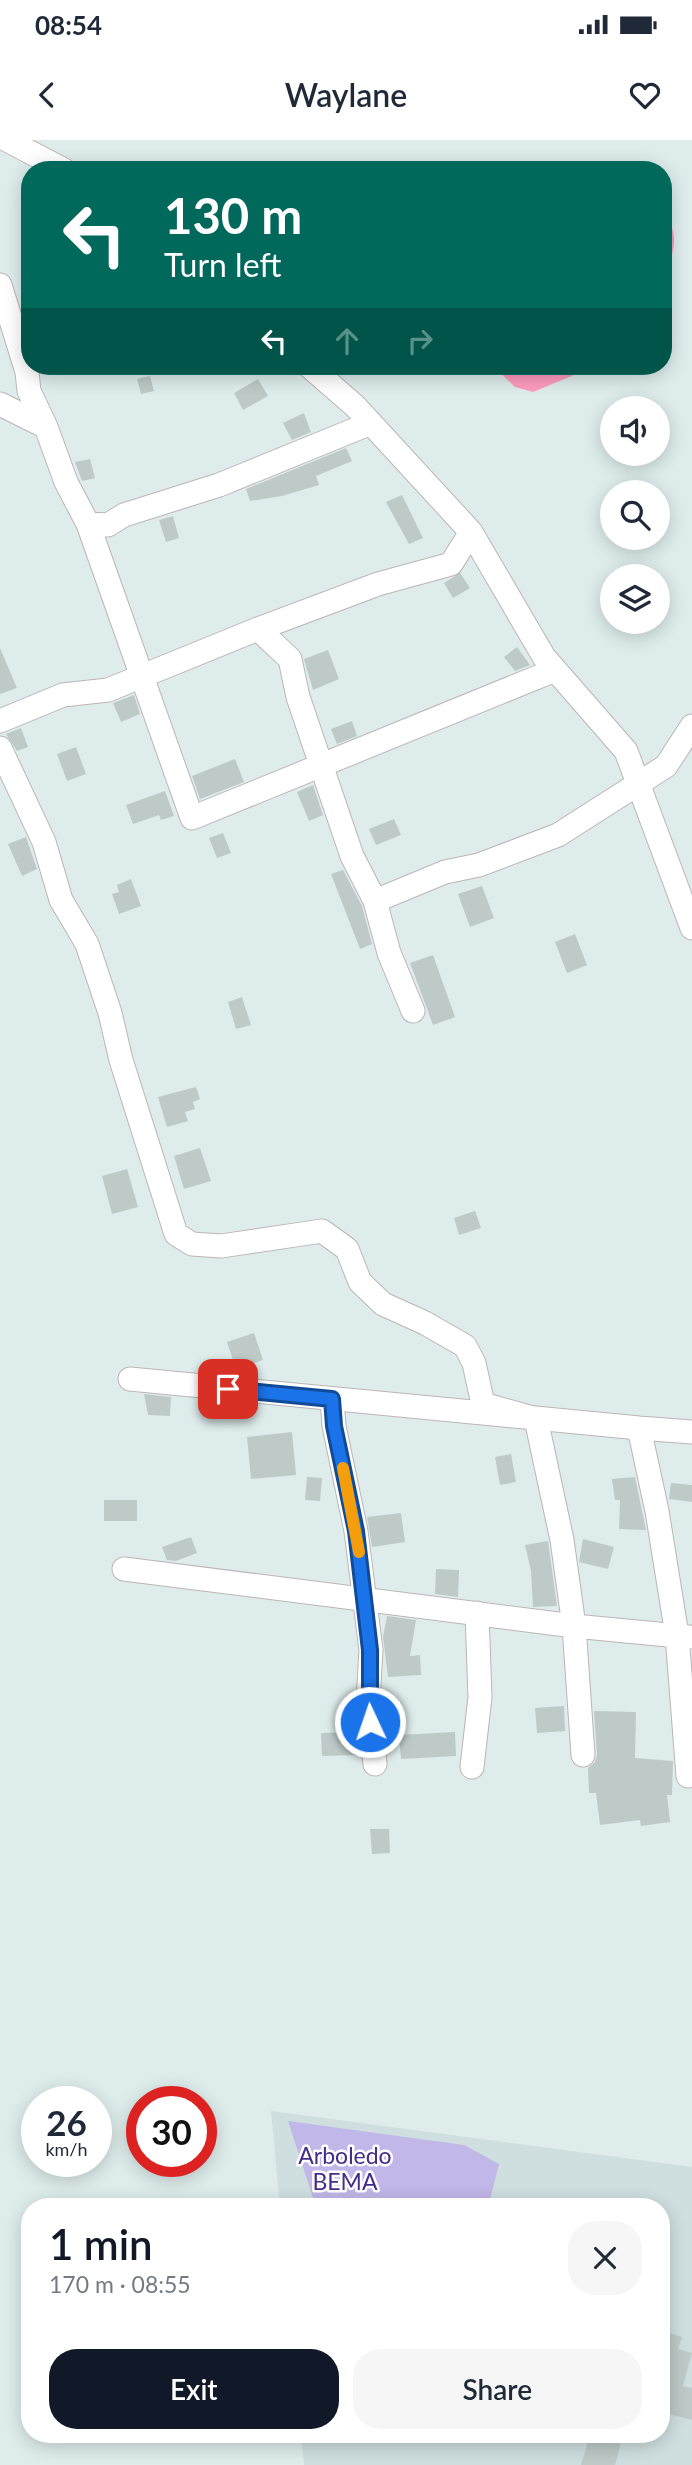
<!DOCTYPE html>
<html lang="en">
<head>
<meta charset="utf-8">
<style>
  :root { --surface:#fff; --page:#f6f6f7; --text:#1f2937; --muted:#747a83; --accent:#111827 }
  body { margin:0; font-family:Lato,sans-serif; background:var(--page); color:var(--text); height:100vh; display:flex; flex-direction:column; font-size:26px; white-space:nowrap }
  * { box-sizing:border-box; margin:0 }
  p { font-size:23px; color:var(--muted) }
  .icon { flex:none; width:38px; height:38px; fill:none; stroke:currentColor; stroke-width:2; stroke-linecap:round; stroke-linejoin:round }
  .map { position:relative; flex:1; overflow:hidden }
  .drawer { position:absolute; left:21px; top:2058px; width:649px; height:245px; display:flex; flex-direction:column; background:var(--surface); border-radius:28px; box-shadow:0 4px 18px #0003 }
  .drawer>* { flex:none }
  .banner { position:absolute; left:21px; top:21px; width:651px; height:214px; border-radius:28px; box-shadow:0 4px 18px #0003; background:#00695c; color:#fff; overflow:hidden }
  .buttons { position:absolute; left:600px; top:256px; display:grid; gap:14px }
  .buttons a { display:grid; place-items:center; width:70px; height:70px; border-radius:50%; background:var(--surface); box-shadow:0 4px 18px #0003; font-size:35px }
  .speed { position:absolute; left:21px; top:1946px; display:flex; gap:14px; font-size:35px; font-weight:700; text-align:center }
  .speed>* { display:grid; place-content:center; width:91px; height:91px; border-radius:50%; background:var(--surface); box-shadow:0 4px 18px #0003; line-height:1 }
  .speed small { font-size:18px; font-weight:400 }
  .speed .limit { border:10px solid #d22; background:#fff; color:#111 }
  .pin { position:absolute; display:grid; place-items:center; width:60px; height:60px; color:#fff; margin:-30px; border-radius:14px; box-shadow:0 4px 10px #0006 }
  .me { position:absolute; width:77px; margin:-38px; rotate:357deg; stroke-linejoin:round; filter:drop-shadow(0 0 5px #0008) }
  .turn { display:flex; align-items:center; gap:24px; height:147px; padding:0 28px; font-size:32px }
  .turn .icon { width:91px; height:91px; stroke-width:2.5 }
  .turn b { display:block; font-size:49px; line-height:60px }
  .lanes { display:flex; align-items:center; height:66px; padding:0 28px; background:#0003; justify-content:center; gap:35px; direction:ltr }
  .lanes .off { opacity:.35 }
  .round { display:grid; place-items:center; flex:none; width:74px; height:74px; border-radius:28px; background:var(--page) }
  .head { display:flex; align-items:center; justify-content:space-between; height:119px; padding:0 28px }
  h1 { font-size:42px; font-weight:600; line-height:52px; color:var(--accent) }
  .button { display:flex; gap:14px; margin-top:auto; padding:14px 28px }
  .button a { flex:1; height:80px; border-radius:28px; background:var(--accent); color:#fff; font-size:28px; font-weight:600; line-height:80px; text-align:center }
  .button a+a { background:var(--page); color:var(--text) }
  .status { display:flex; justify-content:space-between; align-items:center; height:49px; padding:0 35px; background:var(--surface); direction:ltr }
  .status svg { height:19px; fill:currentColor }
  header { display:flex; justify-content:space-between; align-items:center; height:91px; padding:0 28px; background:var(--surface); font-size:32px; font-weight:600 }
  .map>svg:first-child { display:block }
</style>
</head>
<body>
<div class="status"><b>08:54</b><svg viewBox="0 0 49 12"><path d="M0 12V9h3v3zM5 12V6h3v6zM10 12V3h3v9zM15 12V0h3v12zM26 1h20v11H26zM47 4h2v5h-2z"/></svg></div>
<header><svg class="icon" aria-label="back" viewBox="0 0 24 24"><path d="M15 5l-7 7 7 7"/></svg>Waylane<svg class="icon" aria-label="heart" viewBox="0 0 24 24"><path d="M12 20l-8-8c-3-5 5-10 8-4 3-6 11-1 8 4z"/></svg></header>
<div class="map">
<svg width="692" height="2325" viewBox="0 0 692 2325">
  <rect width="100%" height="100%" fill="#deedec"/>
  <path fill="#cfdfdf" d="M271,1971L692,2027V2325H304L301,2294H662V2067H280Z"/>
  <path fill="#c1b7e8" d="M288,1981L464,2005L499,2024L488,2067H316Z"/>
  <path fill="#ff9cbf" d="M663,76C682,91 673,118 663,135Z
    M493,226H596L533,252L515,247Z"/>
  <path fill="#bdcac8" d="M150,236L154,251L141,254L137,239Z
    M258,239L268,256L243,270L234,253Z
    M304,273L311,292L292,300L283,283Z
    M346,308L352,321L316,336L319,345L282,356L250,361L246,349Z
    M90,319L95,338L82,341L75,322Z
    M402,355L423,398L409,404L386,362Z
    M173,376L179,398L166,402L159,380Z
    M460,433L470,448L453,458L444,443Z
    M517,507L530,525L515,531L504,517Z
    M0,508L17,548L0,554Z
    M328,510L339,539L313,550L304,519Z
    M134,555L140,574L121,582L113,563Z
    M352,581L357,596L337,604L331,589Z
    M21,588L28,607L17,611L6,594Z
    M76,607L86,634L67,641L57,614Z
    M235,619L244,642L200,659L192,636Z
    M313,645L323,675L309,681L297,652Z
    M165,651L174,676L161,680L159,675L133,684L126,665Z
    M394,679L401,695L376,705L369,689Z
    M223,693L231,713L217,718L209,698Z
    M26,697L37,729L22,736L8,704Z
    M343,730L362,766L372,804L360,809L331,734Z
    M131,739L141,766L119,774L112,754L119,752L117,745Z
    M482,746L494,778L470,787L458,754Z
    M575,794L587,825L567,833L555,802Z
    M433,815L455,877L433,885L410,823Z
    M242,857L251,885L236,889L228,862Z
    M196,947L200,959L193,962L195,969L185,972L188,981L167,987L158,957Z
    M200,1008L211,1041L184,1049L174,1016Z
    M127,1029L138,1067L112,1074L102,1036Z
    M475,1071L481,1088L459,1095L454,1078Z
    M254,1193L263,1220L236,1229L227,1202Z
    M144,1254L171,1257L170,1276L148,1275Z
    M292,1292L296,1335L251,1339L247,1297Z
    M511,1314L516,1342L500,1345L495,1317Z
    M307,1337L322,1338L320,1361L305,1360Z
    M635,1337L646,1390L619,1389L620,1360H615L612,1339Z
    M671,1343L692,1345V1362L669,1359Z
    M104,1360H137V1381H104Z
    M401,1373L405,1402L372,1407L367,1377Z
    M191,1397L197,1413L176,1421L167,1420L162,1407Z
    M583,1399L614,1407L608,1429L579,1422Z
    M548,1401L557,1466L533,1467L531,1431L525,1405Z
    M436,1429L459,1430L458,1457L435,1454Z
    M387,1476L416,1480L410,1516L420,1515L421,1535L388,1537L383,1497Z
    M564,1566L565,1591L537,1593L535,1568Z
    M594,1571L636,1572L635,1618L673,1621L672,1655H667L670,1682L641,1686L640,1680L600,1685L596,1653H589L588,1628L595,1622L597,1615Z
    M357,1592L360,1615L322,1616L321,1593Z
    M455,1592L456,1616L401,1619L399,1595Z
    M370,1689H389L390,1713L372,1714Z
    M669,2193L682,2197L678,2209L692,2213L683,2246L692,2248V2280L662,2272V2204L665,2206Z
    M590,2294H623L615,2325H581Z"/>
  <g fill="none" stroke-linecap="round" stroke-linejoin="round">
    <defs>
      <path id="minor" d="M7,0L64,30
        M0,145L27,232L29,251L46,287
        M309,226L355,266L471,392L544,517L626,611L692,788
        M0,264L46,287L66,342L88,384L192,678L555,530
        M88,384L108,385L124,375L219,345L371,283
        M258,489L378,444L451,424L471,392
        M0,581L63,555L108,550L258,489L290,519L298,557L352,716L375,761L389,813L413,871
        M0,608L44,702L61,760L87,804L110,873L121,920L176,1094L192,1104L221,1106L322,1091L347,1109L360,1142L383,1164L425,1183L465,1206L474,1223L483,1264L536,1279L562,1400L574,1486L583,1615
        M375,761L445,732L479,725L558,695L666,626L692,586
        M130,1239L639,1288L657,1371L677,1495L688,1636
        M332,1259L334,1286L356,1391L371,1510L368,1561L375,1624
        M639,1288L692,1292
        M124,1429L574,1486L689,1497
        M472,1627L480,1557L477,1473"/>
    </defs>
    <use href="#minor" stroke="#bdb4b6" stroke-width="25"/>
    <use href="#minor" stroke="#fff" stroke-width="23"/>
  </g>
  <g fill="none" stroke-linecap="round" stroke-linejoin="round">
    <defs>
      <path id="route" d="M228,1249L332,1259L334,1286L356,1391L370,1510V1582"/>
    </defs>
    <use href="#route" stroke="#114b97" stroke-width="18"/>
    <use href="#route" stroke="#1a73e8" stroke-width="12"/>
    <path stroke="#f59e0b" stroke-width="12" d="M343,1328L359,1412"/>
  </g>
  <g text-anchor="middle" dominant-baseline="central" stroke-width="5" stroke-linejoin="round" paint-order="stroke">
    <g font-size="23" fill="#452d8b" stroke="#fff">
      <text x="345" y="2015">Arboledo<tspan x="345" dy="26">BEMA</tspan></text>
    </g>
  </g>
</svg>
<div class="buttons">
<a><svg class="icon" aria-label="sound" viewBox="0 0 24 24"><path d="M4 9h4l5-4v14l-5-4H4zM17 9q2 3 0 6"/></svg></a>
<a><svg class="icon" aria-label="search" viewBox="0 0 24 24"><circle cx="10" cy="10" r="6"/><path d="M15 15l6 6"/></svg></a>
<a><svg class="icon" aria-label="layers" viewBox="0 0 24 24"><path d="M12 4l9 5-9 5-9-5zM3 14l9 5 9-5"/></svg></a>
</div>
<div class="speed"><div>26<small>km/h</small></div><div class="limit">30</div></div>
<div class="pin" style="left:228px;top:1249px;background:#d93025"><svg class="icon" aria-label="arrive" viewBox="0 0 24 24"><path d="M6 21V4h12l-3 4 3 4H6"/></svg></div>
<svg class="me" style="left:370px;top:1582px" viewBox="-20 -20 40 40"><circle r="17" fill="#1a73e8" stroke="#fff" stroke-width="3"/><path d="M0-11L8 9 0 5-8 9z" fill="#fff"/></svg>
<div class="banner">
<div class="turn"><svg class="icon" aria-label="left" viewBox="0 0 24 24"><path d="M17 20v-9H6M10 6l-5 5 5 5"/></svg><div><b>130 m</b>Turn left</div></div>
<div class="lanes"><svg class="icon" aria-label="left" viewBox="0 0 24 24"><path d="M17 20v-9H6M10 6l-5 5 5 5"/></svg><svg class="icon off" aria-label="ahead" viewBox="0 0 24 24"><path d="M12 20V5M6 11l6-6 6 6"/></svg><svg class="icon off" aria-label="right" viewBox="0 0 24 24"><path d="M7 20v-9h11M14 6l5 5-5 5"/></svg></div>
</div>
<section class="drawer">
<div class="head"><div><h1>1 min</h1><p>170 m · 08:55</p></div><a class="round"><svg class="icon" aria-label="close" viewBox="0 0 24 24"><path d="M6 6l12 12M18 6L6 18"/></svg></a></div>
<div class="button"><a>Exit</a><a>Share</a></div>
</section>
</div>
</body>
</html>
